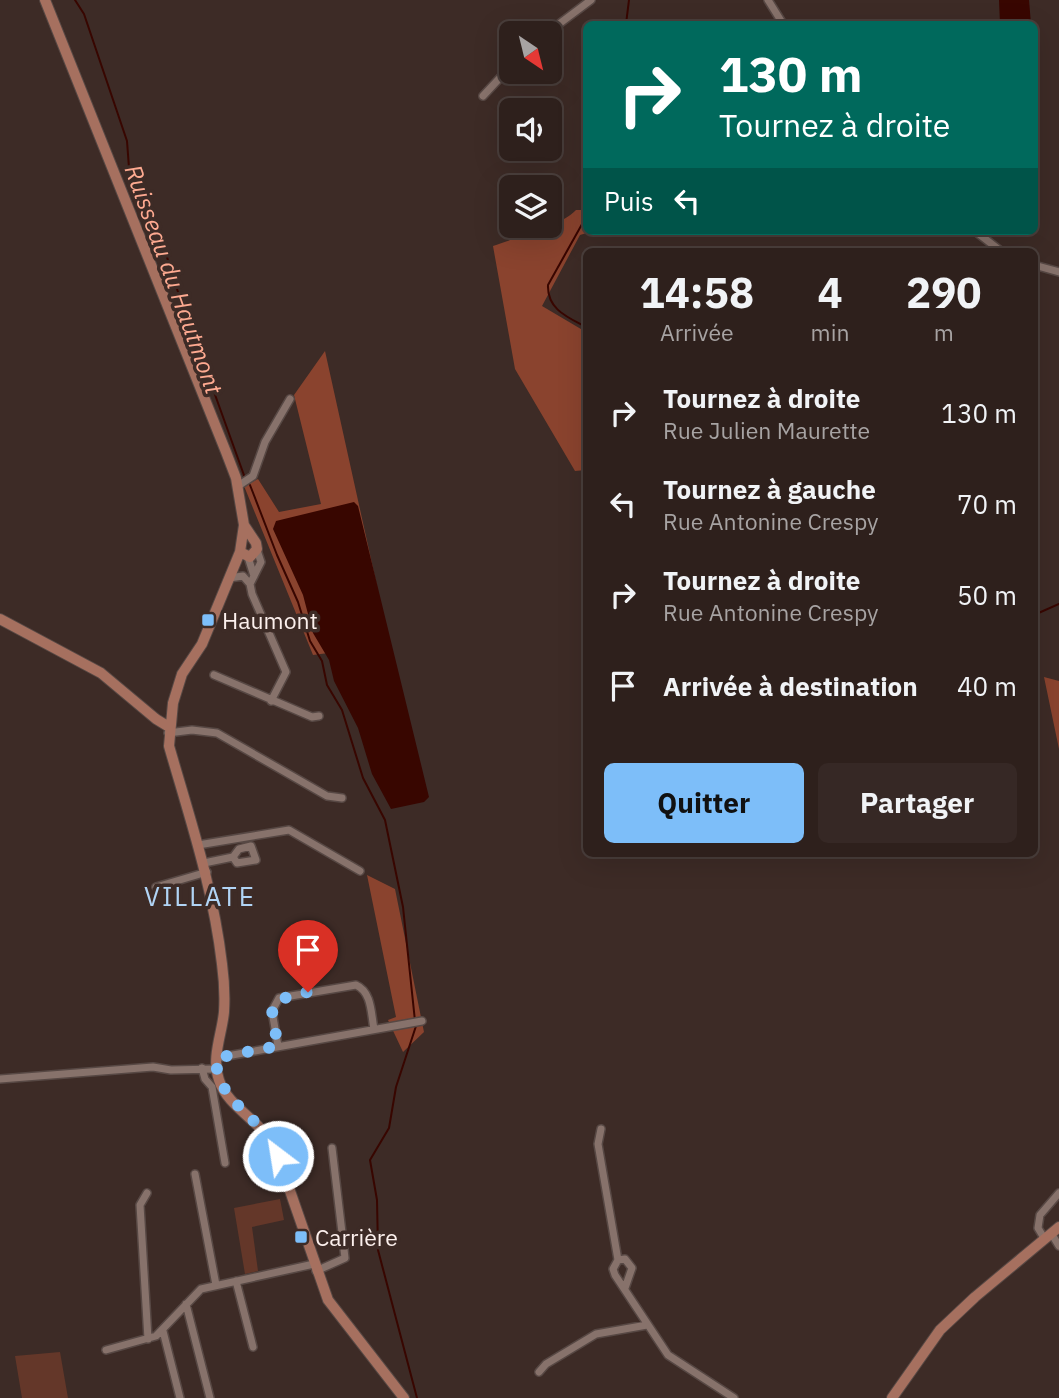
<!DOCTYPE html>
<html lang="fr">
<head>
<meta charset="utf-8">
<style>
  :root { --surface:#2e201c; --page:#362825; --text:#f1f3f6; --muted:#a7a3a3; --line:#493e3b; --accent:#7dbef9 }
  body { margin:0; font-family:"IBM Plex Sans",sans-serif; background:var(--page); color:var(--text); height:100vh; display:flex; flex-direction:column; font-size:26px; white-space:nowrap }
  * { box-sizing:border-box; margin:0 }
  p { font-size:23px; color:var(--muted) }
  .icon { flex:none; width:38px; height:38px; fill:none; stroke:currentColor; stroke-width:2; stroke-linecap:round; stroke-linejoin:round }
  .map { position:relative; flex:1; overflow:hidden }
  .drawer { position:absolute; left:583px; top:248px; width:455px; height:609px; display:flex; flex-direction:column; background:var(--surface); border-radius:10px; box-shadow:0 7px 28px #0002,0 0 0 2px var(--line) }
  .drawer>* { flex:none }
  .banner { position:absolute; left:583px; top:21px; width:455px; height:214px; border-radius:10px; box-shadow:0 7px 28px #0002,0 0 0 2px var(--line); background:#00695c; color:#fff; overflow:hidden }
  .needle { width:46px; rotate:145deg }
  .buttons { position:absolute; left:499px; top:21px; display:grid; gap:14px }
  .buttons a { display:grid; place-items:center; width:63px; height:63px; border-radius:10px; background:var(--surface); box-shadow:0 7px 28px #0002,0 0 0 2px var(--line); font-size:35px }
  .pin { position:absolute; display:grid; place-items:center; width:60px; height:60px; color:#fff; margin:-72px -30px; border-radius:50% 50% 50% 0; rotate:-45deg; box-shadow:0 0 7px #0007 }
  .pin .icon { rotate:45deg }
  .me { position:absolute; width:77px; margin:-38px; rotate:329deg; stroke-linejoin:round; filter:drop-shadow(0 0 5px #0008) }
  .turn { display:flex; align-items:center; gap:24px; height:147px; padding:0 21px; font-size:32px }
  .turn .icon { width:91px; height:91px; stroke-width:2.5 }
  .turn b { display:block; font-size:49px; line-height:60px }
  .then { display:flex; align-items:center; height:66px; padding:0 21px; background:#0003; gap:14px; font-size:26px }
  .eta { display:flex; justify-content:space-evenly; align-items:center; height:119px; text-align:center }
  .eta b { font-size:42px; font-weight:700; line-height:49px }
  .button { display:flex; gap:14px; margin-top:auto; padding:14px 21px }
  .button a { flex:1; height:80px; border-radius:10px; background:var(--accent); color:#111; font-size:28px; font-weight:700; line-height:80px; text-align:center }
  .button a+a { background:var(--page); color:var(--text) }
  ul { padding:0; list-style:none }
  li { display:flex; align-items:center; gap:21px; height:91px; padding:0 21px }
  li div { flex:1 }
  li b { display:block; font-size:26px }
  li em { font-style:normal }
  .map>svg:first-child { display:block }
</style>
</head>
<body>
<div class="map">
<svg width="1059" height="1398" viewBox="0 0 1059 1398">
  <rect width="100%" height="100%" fill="#3d2b26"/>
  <path fill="#643729" d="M280,1199L284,1220L252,1227L258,1271L245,1274L234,1208Z
    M60,1352L68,1398H22L15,1356Z"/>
  <path fill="#8a432e" d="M576,210H586V231H593L580,235L542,306L586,332V470L575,471L515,369L493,246C517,237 560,227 576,210Z
    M325,351L390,645L313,655L244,486L258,479L279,512L321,504L294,395Z
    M1044,677L1059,681V749Z
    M367,875L395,889L424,1032L403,1052L388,1020L396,1017Z"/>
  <path fill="#380600" d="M999,0H1029L1031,24H1000Z
    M354,502L358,506L429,797L424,802L391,809L372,774L358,728L334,681L329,660L313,633L303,595L273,529L276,521Z"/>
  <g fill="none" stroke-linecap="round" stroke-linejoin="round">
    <path stroke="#380600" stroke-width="2" d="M75,0L84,14L127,141L129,168L147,201L161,236L173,278L245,478
      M626,24L629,0
      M586,217L548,285C547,309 567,317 586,327
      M250,485L277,555L298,602L310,641L322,661L327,685L342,710L363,778L385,820L403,907L415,1021
      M1034,615L1059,604
      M416,1026L396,1087L389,1128L370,1160L377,1200L378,1250L417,1398"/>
    <defs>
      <path id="street" d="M768,0L783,24
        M547,33L591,0
        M483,96L511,66
        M975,231L1002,252
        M1034,265L1059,272
        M238,486L253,476L265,442L290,399
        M257,550L261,562L250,584L252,594L286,672L271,701
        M248,557L254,576
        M229,578L243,576L250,584
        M214,675L312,717L319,716
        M168,733L192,730L217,733L327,796L342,798
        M198,845L289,830L360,871
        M204,863L233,857L237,863L256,860L251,846L239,849L233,857
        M156,887L207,872
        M278,1046L272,1011L279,998L356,985C372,992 371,1014 374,1029
        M216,1058L422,1021
        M202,1068L205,1079L212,1087L225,1163
        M0,1079L153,1067L171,1070L216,1069
        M601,1129L598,1144L618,1260L613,1269L615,1275L668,1355L734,1398
        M195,1174L216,1285
        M147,1193L140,1205L148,1339
        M1051,1233L1059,1246
        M1044,1238L1038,1228L1040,1215L1059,1193
        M618,1260L625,1259L632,1268L625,1288
        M316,1271L345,1258L332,1148
        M236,1281L253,1347
        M186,1304L210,1398
        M163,1331L180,1398
        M106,1350L156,1336L201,1289L314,1264
        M539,1372L546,1364L596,1334L647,1325"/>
      <path id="secondary" d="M45,0L226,452L236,478L244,525L240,552L202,644L182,674L173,703L169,746C190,819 213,887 222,964C224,979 225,996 224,1012C222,1034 211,1058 219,1080C227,1106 260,1121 274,1145L328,1300L404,1398
        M240,552L250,557L257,549L256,543L244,525
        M0,619L101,673L156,719L169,727
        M892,1398L940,1330L975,1297L1059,1227"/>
    </defs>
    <use href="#street" stroke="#574844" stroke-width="10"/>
    <use href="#secondary" stroke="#574844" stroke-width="12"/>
    <use href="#street" stroke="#87726b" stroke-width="7"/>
    <use href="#secondary" stroke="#a6705f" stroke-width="10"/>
  </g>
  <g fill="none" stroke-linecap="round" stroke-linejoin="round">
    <path stroke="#7dbef9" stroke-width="12" stroke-dasharray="0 21.6" d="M278,1156C263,1115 216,1104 216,1058L278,1046C271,1004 262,1002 308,992"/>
  </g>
  <g fill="#7dbef9" stroke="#3d2b26" stroke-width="2.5">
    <rect x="201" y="613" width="14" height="14" rx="3.5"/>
    <rect x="294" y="1230" width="14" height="14" rx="3.5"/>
  </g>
  <g text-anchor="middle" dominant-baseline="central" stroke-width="7" stroke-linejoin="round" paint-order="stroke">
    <g font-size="23" fill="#fcf0ed" stroke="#3d2b26" text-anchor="start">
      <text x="222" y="620">Haumont</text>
      <text x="315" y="1237">Carrière</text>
    </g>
    <g font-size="24" font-style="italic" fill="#feaa91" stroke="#3d2b26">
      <text transform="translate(174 279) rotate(70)">Ruisseau du Hautmont</text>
    </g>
    <g font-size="26" letter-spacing="2" fill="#b1d4f5" stroke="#3d2b26">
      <text x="200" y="896">VILLATE</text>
    </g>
  </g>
</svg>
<div class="buttons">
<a><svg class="needle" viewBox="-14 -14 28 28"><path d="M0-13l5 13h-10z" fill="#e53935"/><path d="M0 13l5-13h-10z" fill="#a7a3a3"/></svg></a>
<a><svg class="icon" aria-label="sound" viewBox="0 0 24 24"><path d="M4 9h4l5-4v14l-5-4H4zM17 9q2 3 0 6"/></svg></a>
<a><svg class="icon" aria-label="layers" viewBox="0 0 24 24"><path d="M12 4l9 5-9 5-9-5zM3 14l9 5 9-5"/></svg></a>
</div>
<div class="pin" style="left:308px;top:992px;background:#d93025"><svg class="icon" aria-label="arrive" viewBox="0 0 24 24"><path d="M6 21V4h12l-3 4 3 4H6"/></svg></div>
<svg class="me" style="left:278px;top:1156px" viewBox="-20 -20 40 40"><circle r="17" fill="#7dbef9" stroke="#fff" stroke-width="3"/><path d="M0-11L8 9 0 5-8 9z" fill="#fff"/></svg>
<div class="banner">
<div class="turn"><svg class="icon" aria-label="right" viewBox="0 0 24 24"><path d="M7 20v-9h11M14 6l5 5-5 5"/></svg><div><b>130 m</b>Tournez à droite</div></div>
<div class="then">Puis<svg class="icon" aria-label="left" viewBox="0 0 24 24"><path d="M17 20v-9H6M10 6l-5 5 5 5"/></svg></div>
</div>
<section class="drawer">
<div class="eta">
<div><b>14:58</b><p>Arrivée</p></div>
<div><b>4</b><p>min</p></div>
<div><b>290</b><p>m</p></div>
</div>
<ul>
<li><svg class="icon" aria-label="right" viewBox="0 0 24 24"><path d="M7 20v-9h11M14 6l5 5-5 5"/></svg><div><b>Tournez à droite</b><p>Rue Julien Maurette</p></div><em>130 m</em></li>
<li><svg class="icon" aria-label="left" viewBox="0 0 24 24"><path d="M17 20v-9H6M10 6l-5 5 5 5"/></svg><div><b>Tournez à gauche</b><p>Rue Antonine Crespy</p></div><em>70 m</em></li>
<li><svg class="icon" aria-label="right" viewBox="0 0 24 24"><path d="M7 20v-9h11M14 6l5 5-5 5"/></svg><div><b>Tournez à droite</b><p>Rue Antonine Crespy</p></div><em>50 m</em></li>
<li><svg class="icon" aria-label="arrive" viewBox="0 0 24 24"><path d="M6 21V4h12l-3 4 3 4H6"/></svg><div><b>Arrivée à destination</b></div><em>40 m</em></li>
</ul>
<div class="button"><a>Quitter</a><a>Partager</a></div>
</section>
</div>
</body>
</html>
